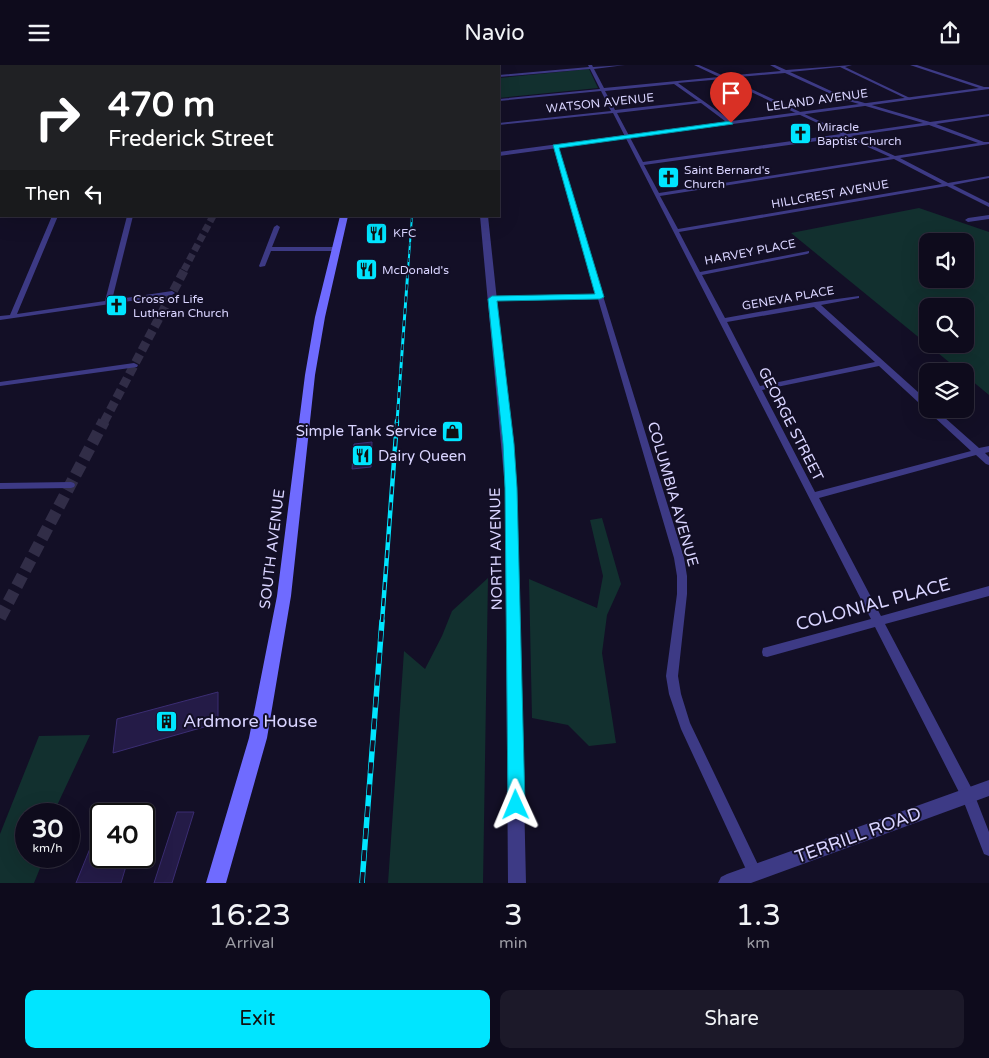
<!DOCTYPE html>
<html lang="en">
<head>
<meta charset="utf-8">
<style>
  :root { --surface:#0e0b1c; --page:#1c1929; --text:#f1f3f6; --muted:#9b9ba3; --line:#2e2b3b; --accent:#00e5ff }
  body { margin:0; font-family:"Varela Round",sans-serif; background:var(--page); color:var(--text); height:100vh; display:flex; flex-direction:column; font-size:19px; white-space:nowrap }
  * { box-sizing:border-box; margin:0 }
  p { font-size:16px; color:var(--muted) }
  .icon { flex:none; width:28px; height:28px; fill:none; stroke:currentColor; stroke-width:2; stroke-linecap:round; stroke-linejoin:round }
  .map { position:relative; height:818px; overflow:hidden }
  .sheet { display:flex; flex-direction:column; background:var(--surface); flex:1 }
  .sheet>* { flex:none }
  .guide { position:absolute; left:0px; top:0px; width:500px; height:152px; box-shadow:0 5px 20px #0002,0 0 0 1px var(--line); background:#202124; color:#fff; overflow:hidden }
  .tools { position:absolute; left:919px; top:168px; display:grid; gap:10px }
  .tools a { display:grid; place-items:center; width:55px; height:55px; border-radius:10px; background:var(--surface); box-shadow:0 5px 20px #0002,0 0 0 1px var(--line); font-size:25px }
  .speed { position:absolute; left:15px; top:738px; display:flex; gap:10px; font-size:25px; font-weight:700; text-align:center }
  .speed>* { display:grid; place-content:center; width:65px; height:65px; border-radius:50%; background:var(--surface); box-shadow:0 5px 20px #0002,0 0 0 1px var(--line); line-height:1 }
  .speed small { font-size:12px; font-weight:400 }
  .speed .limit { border:2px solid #111; border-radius:8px; background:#fff; color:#111 }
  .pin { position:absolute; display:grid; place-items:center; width:42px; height:42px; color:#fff; margin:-51px -21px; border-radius:50% 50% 50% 0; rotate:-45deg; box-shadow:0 0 5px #0007 }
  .pin .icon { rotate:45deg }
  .me { position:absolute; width:55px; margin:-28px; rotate:359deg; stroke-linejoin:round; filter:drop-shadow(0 0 4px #0008) }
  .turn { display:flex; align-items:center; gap:18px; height:105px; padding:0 25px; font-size:22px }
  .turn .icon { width:65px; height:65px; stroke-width:2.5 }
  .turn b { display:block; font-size:35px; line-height:42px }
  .then { display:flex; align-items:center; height:48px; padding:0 25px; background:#0003; gap:10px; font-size:19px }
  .eta { display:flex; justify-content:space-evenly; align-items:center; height:85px; text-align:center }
  .eta b { font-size:30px; font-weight:600; line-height:35px }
  .action { display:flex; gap:10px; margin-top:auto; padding:10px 25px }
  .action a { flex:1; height:58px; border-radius:10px; background:var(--accent); color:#111; font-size:20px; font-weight:600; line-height:58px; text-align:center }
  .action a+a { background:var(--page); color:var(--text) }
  header { display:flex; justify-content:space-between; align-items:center; height:65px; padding:0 25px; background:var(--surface); font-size:22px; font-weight:600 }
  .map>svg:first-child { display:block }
</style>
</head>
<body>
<header><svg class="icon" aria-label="menu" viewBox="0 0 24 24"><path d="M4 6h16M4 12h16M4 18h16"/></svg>Navio<svg class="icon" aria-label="share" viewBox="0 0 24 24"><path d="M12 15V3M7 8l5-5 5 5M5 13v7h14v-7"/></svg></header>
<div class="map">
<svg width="989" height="818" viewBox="0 0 989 818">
  <rect width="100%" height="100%" fill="#130f26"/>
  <path fill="#12302f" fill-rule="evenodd" d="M589,4L598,23L499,33V13Z
    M919,143L989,167V330L965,310V306H960L791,168ZM928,176H965V214H928ZM928,241H965V279H928Z
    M602,453L621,519L607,550L602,588L616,678L589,681L568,660L532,653L529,514L597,543L603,511L590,455Z
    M488,513L483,818H388L404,586L425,604L442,571L452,546Z
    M90,670L53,749H26V791H45L34,818H0V769L39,671Z"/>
  <path fill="#241b47" stroke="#3b2d73" d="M446,363H460V374L446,375Z
    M372,377L371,402L352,404L354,379Z
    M218,627V658L113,688L117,654Z
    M177,747H194L172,818H154Z
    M91,781H101V791H129L121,818H76Z"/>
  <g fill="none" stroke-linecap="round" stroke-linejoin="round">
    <path stroke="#312d47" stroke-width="7" stroke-dasharray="7 4" stroke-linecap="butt" d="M184,205L213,151"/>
    <path stroke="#312d47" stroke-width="9" stroke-dasharray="9 4.5" stroke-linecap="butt" d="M104,357L185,204"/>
    <path stroke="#312d47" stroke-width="12" stroke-dasharray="12 6" stroke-linecap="butt" d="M0,553L104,356"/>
    <path fill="#3d3a85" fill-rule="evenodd" d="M110,0H114L115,1H111Z
      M588,0H592L593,2L625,0L594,4L604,23L719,12L694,0H699L724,11L781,6L770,0H775L786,5L852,0L845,2L912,34L909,35L840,2L790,7L844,32L930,57L989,49V51L936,59L984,77H989V79L900,93L948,118L989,111V113L953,120L989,138V142L947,121L679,167L700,207L809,186V188L807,189L702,210L725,253L815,237L859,231V233L821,240L928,336V344H935L979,383L989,381V387L985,388L989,392V400L986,399L976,390L819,433L881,551L989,521V531L885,559L973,726L989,767V791L984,789L963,735L875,562L767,592L763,591L762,587L763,583L767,582L871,554L613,48L499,60V58L611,46L601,26L499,36V34L600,24L590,4L499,12V10L589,2ZM785,8L842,34L923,58L847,69L728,13ZM723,14L841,69L643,97L617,48L701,38L729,59H733V57L678,18ZM674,19L698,36L615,45L605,26ZM929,60L978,78L895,91L851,71ZM846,72L890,92L659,128L644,100ZM894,94L942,119L678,164L660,131ZM814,242L875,297L760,321L727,257ZM879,301L971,386L815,427L762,325Z
      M0,17H1V19H0Z
      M0,57H1V59H0Z
      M553,81L557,82L684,493L687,511V529L678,611L681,629L690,658L762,808L760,813L755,815L750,813L681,664L669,629L666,611L677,529V511L674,493L598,234L492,236L489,234L492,232L596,230Z
      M0,88H1V90H0Z
      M1,121V126L0,127V122Z
      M0,147H1V151H0Z
      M989,150V154L968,157L965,155L968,153Z
      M52,151H58L17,249L105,236L127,151H133L112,235L172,226L175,228L172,230L0,255V251L10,250Z
      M277,160L280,162L272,182H336L339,184L336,186H271L265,201L260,202L259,201L274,162Z
      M134,298L138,300L137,302L0,321V317Z
      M71,417L74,418L75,420L74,422L71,423L0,424V418Z"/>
    <path fill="#3d3a85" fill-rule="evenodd" d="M211,0H218V1H212Z
      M469,0H473V1H469Z
      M910,0H917L984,22H989V24L499,91V87L979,23Z
      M480,151H488L517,423L526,818H508L505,423Z
      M989,715V731L751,818H718L721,812L727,809Z"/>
    <path fill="#6f6bff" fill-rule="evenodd" d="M374,0H380V1H375Z
      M340,151H348L325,252L315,310L291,531L267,673L226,818H206L249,673L277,531L305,310L315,252Z"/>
    <defs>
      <path id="rail-far3" d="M408,205L412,151"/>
      <path id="rail-far2" d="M397,357L408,204"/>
      <path id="rail-far1" d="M382,557L397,356"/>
      <path id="rail" d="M362,818L382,556"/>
    </defs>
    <use href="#rail-far3" stroke="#00e5ff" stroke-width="2"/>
    <use href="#rail-far2" stroke="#00e5ff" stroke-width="3"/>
    <use href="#rail-far1" stroke="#00e5ff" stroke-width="4.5"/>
    <use href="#rail" stroke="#00e5ff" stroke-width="5.5"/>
    <use href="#rail-far3" stroke="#130f26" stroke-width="1" stroke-dasharray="4" stroke-linecap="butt"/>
    <use href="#rail-far2" stroke="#130f26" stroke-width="2" stroke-dasharray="6" stroke-linecap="butt"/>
    <use href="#rail-far1" stroke="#130f26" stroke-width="2.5" stroke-dasharray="8" stroke-linecap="butt"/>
    <use href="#rail" stroke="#130f26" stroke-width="4" stroke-dasharray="11" stroke-linecap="butt"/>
  </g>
  <path fill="#00e5ff" stroke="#0095a6" d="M731,56L733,59L559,83L604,232L600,234L497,236L514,379L517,423L525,740L522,746L516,749L510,746L508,740L505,423L503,379L488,234L492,231L595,229L553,80Z"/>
  <defs>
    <symbol id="church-square" viewBox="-11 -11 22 22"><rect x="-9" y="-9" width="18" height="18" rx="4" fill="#00e5ff" stroke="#130f26"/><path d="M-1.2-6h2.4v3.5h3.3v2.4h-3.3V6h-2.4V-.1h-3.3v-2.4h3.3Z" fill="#111"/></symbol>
    <symbol id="restaurant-square" viewBox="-11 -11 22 22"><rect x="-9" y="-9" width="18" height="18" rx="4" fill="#00e5ff" stroke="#130f26"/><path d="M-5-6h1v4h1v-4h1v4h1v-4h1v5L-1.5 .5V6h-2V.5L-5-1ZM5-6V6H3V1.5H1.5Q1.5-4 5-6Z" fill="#111"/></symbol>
    <symbol id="shop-square" viewBox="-11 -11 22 22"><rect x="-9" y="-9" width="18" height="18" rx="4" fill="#00e5ff" stroke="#130f26"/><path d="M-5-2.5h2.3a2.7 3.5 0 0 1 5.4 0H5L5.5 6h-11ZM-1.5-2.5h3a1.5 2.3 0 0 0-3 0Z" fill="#111"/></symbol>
    <symbol id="building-square" viewBox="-11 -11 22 22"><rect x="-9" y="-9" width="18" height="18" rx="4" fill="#00e5ff" stroke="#130f26"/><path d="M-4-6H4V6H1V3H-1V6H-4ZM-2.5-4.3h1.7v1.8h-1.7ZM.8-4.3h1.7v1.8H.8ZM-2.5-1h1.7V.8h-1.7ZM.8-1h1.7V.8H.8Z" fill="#111"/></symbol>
  </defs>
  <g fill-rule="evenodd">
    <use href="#church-square" x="788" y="56" width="25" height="25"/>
    <use href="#church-square" x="656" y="100" width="25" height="25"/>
    <use href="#restaurant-square" x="364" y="156" width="25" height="25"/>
    <use href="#restaurant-square" x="354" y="192" width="25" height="25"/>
    <use href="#church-square" x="104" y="228" width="25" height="25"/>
    <use href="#shop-square" x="440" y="354" width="25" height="25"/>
    <use href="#restaurant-square" x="350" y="378" width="25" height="25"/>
    <use href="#building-square" x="154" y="644" width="25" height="25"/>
  </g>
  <g text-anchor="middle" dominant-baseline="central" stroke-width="4" stroke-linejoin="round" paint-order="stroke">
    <g font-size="12" fill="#d9d4ff" stroke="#130f26">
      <text transform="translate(817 35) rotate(-8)">LELAND AVENUE</text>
      <text transform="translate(600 38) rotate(-6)">WATSON AVENUE</text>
      <text transform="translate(830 129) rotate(-10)">HILLCREST AVENUE</text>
      <text transform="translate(750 187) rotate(-11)">HARVEY PLACE</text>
      <text transform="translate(788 233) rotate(-10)">GENEVA PLACE</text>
    </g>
    <g font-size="12" fill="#d9d4ff" stroke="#130f26" text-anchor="start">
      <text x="817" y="62">Miracle<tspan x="817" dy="14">Baptist Church</tspan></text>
      <text x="684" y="105">Saint Bernard's<tspan x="684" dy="14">Church</tspan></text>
      <text x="393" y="168">KFC</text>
      <text x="382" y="205">McDonald's</text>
      <text x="133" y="234">Cross of Life<tspan x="133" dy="14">Lutheran Church</tspan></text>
    </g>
    <g font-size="15" fill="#d9d4ff" stroke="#130f26">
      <text transform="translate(791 359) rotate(63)">GEORGE STREET</text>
      <text transform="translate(673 429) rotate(74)">COLUMBIA AVENUE</text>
      <text transform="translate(272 484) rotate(-83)">SOUTH AVENUE</text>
      <text transform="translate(496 484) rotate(-91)">NORTH AVENUE</text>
    </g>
    <g font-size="15" fill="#d9d4ff" stroke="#130f26" text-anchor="end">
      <text x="437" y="366">Simple Tank Service</text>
      <text x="378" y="391" text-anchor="start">Dairy Queen</text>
    </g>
    <g font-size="18" fill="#d9d4ff" stroke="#130f26">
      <text transform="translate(873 539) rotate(-15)">COLONIAL PLACE</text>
      <text transform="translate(858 770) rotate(-20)">TERRILL ROAD</text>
    </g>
    <g font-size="18" fill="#d9d4ff" stroke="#130f26" text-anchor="start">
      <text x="183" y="656">Ardmore House</text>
    </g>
  </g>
</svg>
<div class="tools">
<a><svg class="icon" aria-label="sound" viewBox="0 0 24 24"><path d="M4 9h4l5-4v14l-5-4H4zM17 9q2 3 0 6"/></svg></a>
<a><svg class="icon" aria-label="search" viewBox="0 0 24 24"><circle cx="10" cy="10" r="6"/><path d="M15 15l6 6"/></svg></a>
<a><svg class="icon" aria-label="layers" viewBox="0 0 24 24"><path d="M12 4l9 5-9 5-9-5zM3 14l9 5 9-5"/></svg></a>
</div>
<div class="speed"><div>30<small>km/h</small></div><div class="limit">40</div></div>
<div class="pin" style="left:731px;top:58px;background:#d93025"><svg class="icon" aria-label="arrive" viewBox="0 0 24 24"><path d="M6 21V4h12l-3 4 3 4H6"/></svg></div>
<svg class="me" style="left:516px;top:740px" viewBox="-20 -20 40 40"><path d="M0-17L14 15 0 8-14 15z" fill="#00e5ff" stroke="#fff" stroke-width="4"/></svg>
<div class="guide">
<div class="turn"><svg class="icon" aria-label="right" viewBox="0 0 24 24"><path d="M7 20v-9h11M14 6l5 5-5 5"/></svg><div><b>470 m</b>Frederick Street</div></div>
<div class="then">Then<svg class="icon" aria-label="left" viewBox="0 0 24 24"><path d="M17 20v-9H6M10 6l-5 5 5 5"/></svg></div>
</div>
</div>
<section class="sheet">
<div class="eta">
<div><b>16:23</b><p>Arrival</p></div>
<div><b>3</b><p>min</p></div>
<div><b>1.3</b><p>km</p></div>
</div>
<div class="action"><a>Exit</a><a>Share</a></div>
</section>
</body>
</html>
